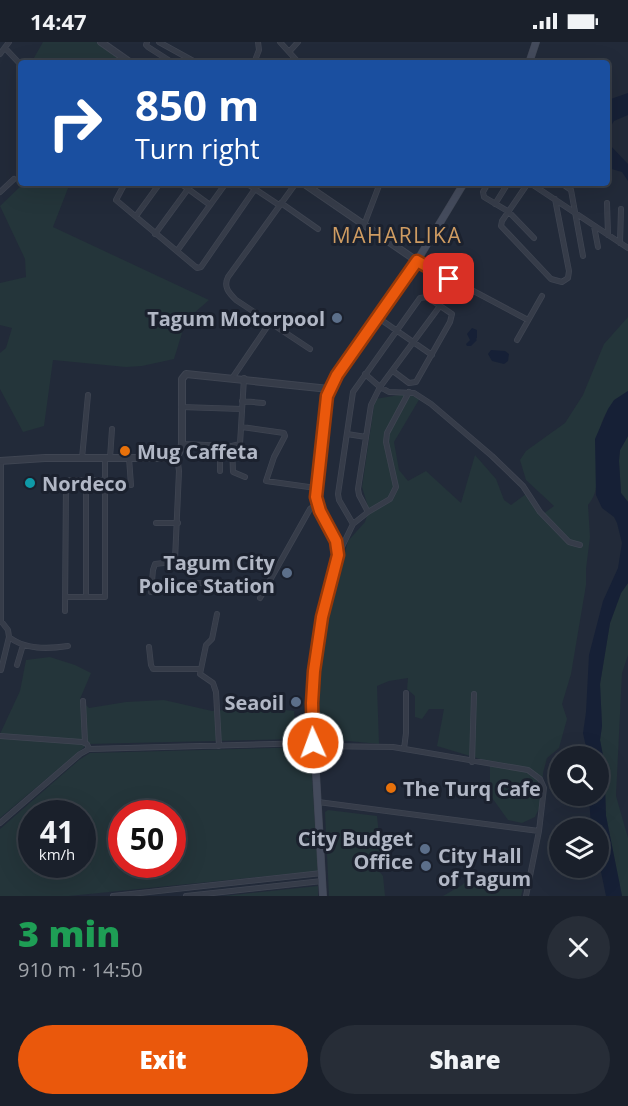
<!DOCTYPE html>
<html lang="en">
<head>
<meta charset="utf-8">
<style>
  :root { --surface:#1a202b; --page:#272d37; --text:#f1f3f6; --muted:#9fa3a9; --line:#383e47; --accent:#ea580c }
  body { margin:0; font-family:"Open Sans",sans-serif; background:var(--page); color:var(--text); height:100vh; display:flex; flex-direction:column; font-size:22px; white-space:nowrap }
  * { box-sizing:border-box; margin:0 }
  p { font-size:20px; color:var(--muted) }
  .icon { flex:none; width:33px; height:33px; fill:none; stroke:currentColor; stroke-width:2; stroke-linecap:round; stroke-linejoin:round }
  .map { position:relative; height:854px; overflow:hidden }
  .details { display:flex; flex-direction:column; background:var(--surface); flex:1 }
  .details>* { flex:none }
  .hud { position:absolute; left:18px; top:18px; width:592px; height:126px; border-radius:6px; box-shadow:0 6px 24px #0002,0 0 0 2px var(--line); background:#1a4fa0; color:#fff; overflow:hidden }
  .buttons { position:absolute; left:549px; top:704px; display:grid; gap:12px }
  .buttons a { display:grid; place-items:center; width:60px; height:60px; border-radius:50%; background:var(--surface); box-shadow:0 6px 24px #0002,0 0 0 2px var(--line); font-size:30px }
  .speed { position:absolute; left:18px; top:758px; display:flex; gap:12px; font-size:30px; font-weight:700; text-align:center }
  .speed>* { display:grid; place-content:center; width:78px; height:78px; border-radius:50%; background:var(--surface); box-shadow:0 6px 24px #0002,0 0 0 2px var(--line); line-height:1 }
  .speed small { font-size:15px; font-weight:400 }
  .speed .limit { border:9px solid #d22; background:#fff; color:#111 }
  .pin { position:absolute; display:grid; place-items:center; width:51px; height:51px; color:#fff; margin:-26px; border-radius:12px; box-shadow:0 3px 9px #0006 }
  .me { position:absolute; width:66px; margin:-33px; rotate:358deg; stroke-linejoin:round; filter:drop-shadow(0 0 4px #0008) }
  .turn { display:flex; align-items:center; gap:21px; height:126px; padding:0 18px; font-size:27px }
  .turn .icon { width:78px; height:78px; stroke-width:2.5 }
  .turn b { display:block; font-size:42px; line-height:51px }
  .round { display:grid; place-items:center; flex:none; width:63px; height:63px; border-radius:32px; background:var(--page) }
  .overview { display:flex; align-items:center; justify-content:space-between; height:102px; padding:0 18px }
  h1 { font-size:36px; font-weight:800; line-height:45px; color:#1e9e55 }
  .cta { display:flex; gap:12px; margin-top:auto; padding:12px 18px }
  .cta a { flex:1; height:69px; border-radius:36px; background:var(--accent); color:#fff; font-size:24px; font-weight:800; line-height:69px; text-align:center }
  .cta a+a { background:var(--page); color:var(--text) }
  .status { display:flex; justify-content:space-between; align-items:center; height:42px; padding:0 30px; background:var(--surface); direction:ltr }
  .status svg { height:16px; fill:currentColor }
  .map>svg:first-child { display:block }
</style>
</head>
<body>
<div class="status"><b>14:47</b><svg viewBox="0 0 49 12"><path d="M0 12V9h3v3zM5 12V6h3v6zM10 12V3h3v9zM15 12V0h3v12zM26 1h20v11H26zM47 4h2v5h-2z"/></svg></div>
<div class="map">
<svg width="628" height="854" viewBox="0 0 628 854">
  <rect width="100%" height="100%" fill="#222a39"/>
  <path fill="#24353a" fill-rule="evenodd" d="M43,0H96L120,17L118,21H31Z
    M24,141H70L53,185L209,258L186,278L174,317L142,324L126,325L53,318L44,384L23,390L0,347V311L6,306L12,286L0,283V241L26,235L25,217L0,164Z
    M628,275V349C594,372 599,395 597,432C596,445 597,452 588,463L590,495L586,527V543L571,632L562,662L567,677L559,706L547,716L543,731L541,762L535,775L522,781L508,778L490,753V720L437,704L444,667H429L422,677L415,675V654L407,647L408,636L389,639L377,644L379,702L318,696L321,625L327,577L348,499L365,480L369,468L362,445L375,357L405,352L420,356L394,400L399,428L408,439L426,429L461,461L475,413L496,437L504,458L511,463L526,452L543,472L554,464L526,438L520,418L526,409L565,381L583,353L604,302Z
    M628,394V460L621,451L619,419L620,408Z
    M628,541V613L622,631L616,754L628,796V854H622L606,774L604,719L600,698L602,684L600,642L610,581L621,551Z
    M50,615L75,623L91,631L80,657L89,666L126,660L164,658L212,669L263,665L294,669L296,697L88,702L0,776V692L20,649L26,618Z
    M310,705L318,829L69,854H0V787L79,718L90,711ZM32,771H82V822H32ZM122,771H172V822H122Z
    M328,768L377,774L382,823L379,829L383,834L385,854H329L325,770Z
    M526,834L521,854H443L462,843L467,838Z
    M318,844V854H224Z"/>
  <path fill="#162036" d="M628,51V73L614,79L608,89V58Z
    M608,101L628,122V139L622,130L608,126Z
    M472,286L477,288V296L476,297L477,298L471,304H467L466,302L470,298L467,292Z
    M491,308L505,309L509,312L508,319L504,322L492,319L488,312Z
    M628,349V394L620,408L619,419L621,451L628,460V541L621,551L610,581L600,642L602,684L600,698L604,719L606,774L622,854H606L600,825L598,786H591L589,753H598V714H588L583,691L586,670L589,613L603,559L618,526L622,501L617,481L614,475L602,466L596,453L595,397L608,367L614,358Z"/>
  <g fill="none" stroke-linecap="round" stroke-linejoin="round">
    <defs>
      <path id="minor" d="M147,0L146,3L148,5L173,21
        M159,0L197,21
        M280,0L299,21
        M5,6L21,23
        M289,10L298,0
        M0,12L9,0
        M254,21L259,8L258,0
        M125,141L116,158L197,226L201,225L255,147
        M180,141L210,163
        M246,141L279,163
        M296,141L228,235C223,245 229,251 236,258L310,307
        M488,141L483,150L484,155L509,170L534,196
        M528,141L502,179L501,184L551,237L562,240L568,236L569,229L555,157
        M530,141L628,206
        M561,141L571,148L583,214
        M0,150L14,137
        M281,161L318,187
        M607,161L608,193
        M495,162L508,141
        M136,174L160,141
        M364,183L380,141
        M594,184L598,205
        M155,192L188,147
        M620,201L621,167
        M177,209L226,141
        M417,219L528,278
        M377,275L432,313
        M517,298L542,254
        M365,332L380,345L440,264
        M233,335L269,282
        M242,359L263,361
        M181,365L242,367
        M242,385L284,391L285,394L274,415L266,439L316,446
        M347,392L366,395
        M182,402L232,404L240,402L244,336
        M232,404L233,430L245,435
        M82,416L88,353
        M110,416L112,387
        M129,416L131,443
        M1,419V579L8,588L9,595C25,608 48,607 68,604
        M220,429V403
        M368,470L359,453L358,447L371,363L380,345L389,350L414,351L431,362L492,414L523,444L540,470L569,500L580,503
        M156,481H178
        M353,482L339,458L338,452L353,350L420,256L427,255L452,272L450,280L416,340L409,341L393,329
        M339,511L353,482L368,470L390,457L396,445L386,400L387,391L409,350
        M191,541H242L263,550
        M151,550L153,528L155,522L172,520L175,518L179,429L177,414
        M65,555H105V416
        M86,555V438
        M260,556L310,467L317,462
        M65,569L66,441L70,438H106
        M217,572L212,597L206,603L200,632L213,641L216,650L219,704
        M149,605L151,623L153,627H200
        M17,623L23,603
        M1,628L9,595
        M83,659L85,700
        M0,694L82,700L87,702L89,707
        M313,704L393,705L528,728L540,737L544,746L539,789
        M404,707L406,691V651
        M472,720L474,652
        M318,760L539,789L526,854
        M0,781L80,712L89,707L313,701
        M113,854L322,831
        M186,854L322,839"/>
      <path id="tertiary" d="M101,0L131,21
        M303,141L417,219
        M0,419L45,416H167L177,414L181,407L182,402V337L186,332L329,347"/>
      <path id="secondary" d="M529,21L536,0
        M323,854L312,661C314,632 317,602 323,574C327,555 341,525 338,506C335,488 319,474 316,455L319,414L329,347L417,219L464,141"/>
    </defs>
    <use href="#minor" stroke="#3f4552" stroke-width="6"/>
    <use href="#tertiary" stroke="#3f4552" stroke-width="8"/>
    <use href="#secondary" stroke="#3f4552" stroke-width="8"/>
    <use href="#minor" stroke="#363c49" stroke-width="4.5"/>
    <use href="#tertiary" stroke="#363c49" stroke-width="6"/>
    <use href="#secondary" stroke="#444b5c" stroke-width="7"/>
  </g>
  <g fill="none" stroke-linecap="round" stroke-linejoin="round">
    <defs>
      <path id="route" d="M313,701L312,661L314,629L322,575L338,513L336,499L320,469L316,455L327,354L337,333L417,219L449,237"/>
    </defs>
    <use href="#route" stroke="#983908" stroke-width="15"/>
    <use href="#route" stroke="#ea580c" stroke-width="10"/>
  </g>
  <g fill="#5c6f8a" stroke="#1b212e" stroke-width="2">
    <circle cx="337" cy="276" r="6"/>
    <circle cx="287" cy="531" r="6"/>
    <circle cx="296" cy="660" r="6"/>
    <circle cx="425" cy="807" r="6"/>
    <circle cx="426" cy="824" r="6"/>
  </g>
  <g fill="#e8710a" stroke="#1b212e" stroke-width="2">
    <circle cx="125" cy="409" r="6"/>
    <circle cx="391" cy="746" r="6"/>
  </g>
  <circle fill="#0f9aa8" stroke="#1b212e" stroke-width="2" cx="30" cy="441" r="6"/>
  <g text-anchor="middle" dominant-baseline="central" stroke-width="6" stroke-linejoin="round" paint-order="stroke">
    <g font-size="20" font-weight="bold" fill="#b1b7c5" stroke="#1b212e" text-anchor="end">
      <text x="325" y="276">Tagum Motorpool</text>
      <text x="137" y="409" text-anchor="start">Mug Caffeta</text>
      <text x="42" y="441" text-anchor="start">Nordeco</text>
      <text x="275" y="520">Tagum City<tspan x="275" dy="23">Police Station</tspan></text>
      <text x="284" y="660">Seaoil</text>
      <text x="403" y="746" text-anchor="start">The Turq Cafe</text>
      <text x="413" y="796">City Budget<tspan x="413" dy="23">Office</tspan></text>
      <text x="438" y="813" text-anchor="start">City Hall<tspan x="438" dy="23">of Tagum</tspan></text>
    </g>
    <g font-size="21" letter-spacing="1.5" fill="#cf9c62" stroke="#1b212e">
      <text x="397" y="193">MAHARLIKA</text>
    </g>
  </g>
</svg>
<div class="buttons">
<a><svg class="icon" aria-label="search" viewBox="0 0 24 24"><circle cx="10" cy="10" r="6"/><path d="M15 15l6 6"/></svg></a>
<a><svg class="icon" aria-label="layers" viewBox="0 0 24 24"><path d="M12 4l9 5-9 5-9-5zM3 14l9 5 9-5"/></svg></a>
</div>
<div class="speed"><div>41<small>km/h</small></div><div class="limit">50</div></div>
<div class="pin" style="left:449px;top:237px;background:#d93025"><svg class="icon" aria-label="arrive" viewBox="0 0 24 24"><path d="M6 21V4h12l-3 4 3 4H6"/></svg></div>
<svg class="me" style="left:313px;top:701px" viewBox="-20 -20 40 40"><circle r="17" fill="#ea580c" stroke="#fff" stroke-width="3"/><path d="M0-11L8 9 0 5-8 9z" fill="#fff"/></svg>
<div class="hud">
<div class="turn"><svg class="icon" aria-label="right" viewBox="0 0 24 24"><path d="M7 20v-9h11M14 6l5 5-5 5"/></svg><div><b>850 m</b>Turn right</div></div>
</div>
</div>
<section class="details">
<div class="overview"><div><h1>3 min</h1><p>910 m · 14:50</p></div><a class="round"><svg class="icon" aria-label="close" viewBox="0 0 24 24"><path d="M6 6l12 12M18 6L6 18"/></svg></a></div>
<div class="cta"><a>Exit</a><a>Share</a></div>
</section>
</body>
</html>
